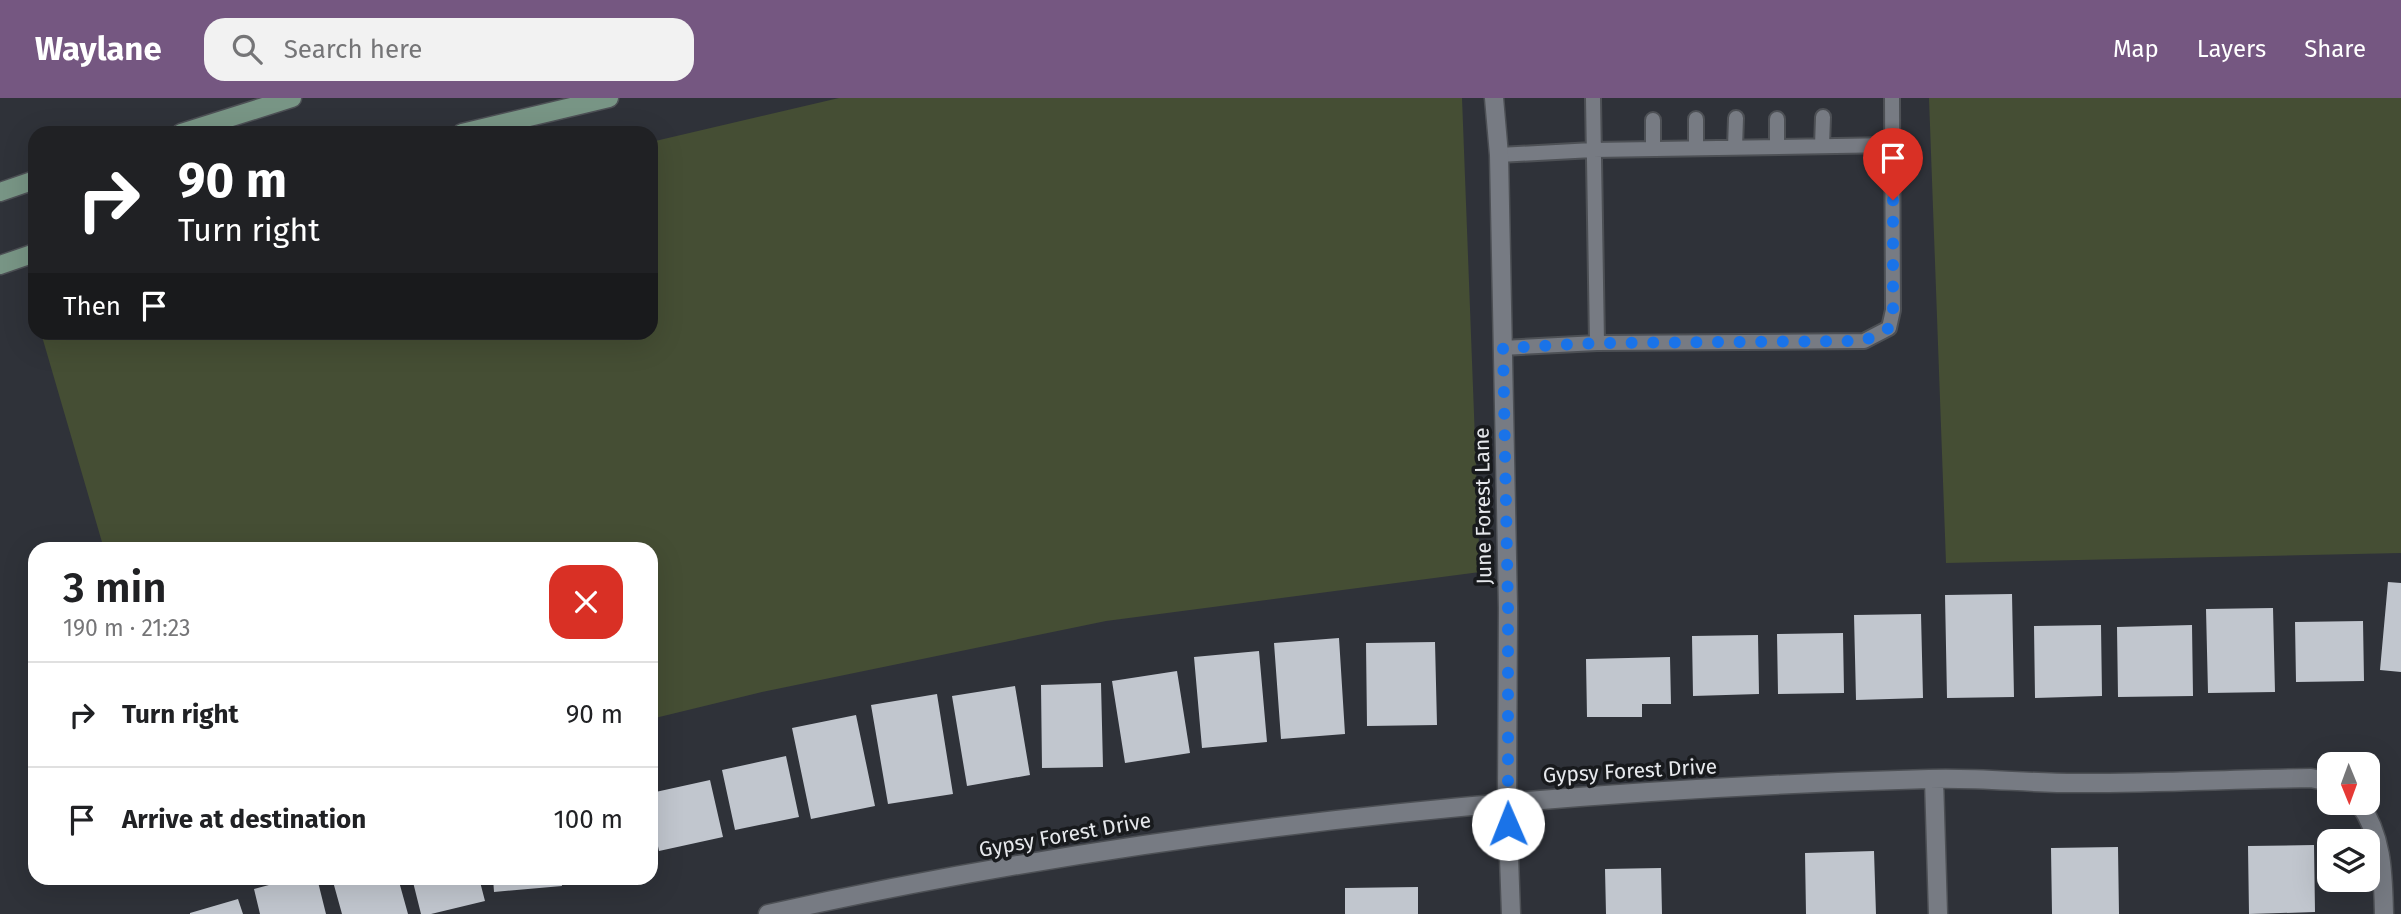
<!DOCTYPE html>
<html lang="en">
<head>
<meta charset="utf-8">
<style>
  :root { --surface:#fff; --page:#f2f2f2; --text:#202124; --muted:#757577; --line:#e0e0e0; --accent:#755781 }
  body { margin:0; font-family:"Fira Sans",sans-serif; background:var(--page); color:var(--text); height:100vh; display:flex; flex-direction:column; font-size:26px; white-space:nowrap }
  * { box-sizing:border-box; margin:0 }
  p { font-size:23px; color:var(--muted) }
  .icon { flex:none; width:38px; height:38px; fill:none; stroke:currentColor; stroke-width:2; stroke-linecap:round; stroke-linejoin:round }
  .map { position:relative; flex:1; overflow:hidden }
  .sheet { position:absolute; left:28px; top:444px; width:630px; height:343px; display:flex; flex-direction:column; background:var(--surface); border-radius:21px; box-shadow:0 7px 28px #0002 }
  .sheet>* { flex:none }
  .banner { position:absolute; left:28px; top:28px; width:630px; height:214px; border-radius:21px; box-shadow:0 7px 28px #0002; background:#202124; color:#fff; overflow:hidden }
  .needle { width:46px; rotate:179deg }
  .controls { position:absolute; left:2317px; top:654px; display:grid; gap:14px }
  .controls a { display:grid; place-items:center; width:63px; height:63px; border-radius:14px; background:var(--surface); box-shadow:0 7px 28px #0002; font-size:35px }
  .pin { position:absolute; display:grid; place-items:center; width:60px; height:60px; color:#fff; margin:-72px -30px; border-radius:50% 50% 50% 0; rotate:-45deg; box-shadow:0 0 7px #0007 }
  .pin .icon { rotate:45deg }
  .me { position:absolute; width:77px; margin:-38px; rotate:359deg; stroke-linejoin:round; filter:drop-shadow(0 0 5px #0008) }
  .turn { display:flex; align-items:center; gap:24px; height:147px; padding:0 35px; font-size:32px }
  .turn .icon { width:91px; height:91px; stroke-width:2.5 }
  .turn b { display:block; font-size:49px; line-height:60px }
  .then { display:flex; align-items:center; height:66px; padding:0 35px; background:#0003; gap:14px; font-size:26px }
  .round { display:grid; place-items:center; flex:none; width:74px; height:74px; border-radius:21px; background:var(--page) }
  .headline { display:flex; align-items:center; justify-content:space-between; height:119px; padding:0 35px }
  h1 { font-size:42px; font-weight:600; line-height:52px }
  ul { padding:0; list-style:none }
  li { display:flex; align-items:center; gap:21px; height:105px; padding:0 35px; border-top:2px solid var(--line) }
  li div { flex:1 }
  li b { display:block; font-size:26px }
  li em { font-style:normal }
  header { display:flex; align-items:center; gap:42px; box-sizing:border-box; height:98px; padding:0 35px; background:var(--accent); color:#fff }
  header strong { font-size:33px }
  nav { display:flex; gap:38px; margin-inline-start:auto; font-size:24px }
  .search { width:490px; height:63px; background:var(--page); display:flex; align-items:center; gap:18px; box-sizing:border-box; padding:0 24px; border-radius:21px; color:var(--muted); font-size:26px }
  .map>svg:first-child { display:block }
</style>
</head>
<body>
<header>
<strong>Waylane</strong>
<div class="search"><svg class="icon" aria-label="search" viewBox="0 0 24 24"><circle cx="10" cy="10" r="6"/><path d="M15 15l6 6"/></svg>Search here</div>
<nav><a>Map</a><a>Layers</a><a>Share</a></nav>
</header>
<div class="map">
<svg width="2401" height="816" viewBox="0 0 2401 816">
  <rect width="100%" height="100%" fill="#2f3239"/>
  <path fill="#454e34" d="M839,0H1462L1480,474L1106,523L762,594L651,621V452L104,451L41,235L651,234V44Z
    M1929,0H2401V455L1946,465Z"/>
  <path fill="#c1c6ce" d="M2388,484L2401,485V574L2380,572Z
    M2012,496L2014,599L1947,600L1945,497Z
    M2273,510L2275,594L2208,595L2206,511Z
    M1921,516L1923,600L1856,602L1854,517Z
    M2363,523L2364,583L2296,584L2295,524Z
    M2101,527L2102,598L2035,600L2034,528Z
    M2192,527L2193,598L2118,599L2117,529Z
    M1843,535L1844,595L1778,596L1777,536Z
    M1758,537L1759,596L1693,598L1692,538Z
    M1339,540L1345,636L1281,641L1274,545Z
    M1435,544L1437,627L1367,628L1366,545Z
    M1259,553L1267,644L1202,650L1194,559Z
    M1670,559L1671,606H1642V619H1587L1586,561Z
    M1177,573L1190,655L1125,665L1112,583Z
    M1101,585L1103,669L1042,670L1041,587Z
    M1015,588L1030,677L967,688L952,598Z
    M937,596L953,696L888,706L871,607Z
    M856,617L875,708L811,721L792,630Z
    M786,658L799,719L735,732L722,672Z
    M710,682L723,739L659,753L651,715V695Z
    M2314,747L2315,814L2249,816L2248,748Z
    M2118,749L2119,816H2052L2051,750Z
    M1874,753L1876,816H1806L1805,755Z
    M1661,770L1662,816H1606L1605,771Z
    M295,780H317L326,816H260L254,791Z
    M332,780H398L408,816H342Z
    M412,780H479L485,803L431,816H421Z
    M493,780H561L562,788L494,794Z
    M1418,789V816H1345V790Z
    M238,801L243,816H190V815Z"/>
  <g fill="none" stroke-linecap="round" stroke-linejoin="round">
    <defs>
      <path id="service" d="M1593,0L1597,245
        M1696,21V50
        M1653,22V51
        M1777,48V21
        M1822,48L1823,19
        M1735,49L1736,20
        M1499,57L1593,52L1894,47
        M1502,250L1597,245L1864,243L1889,230L1893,212L1892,0"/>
      <path id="minor" d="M1494,0L1499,57L1508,510L1507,703L1511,816
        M1934,681L1938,816
        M2359,705C2383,738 2383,777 2384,816
        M768,816C1149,731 1539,692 1929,681C1981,679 2033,686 2085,685C2160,685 2236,681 2311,680L2329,684"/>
      <path id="secondary" d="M181,35L292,0
        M462,35L609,0
        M0,94L35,82
        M0,167L35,155"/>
    </defs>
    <use href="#service" stroke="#4d5055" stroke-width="18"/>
    <use href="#minor" stroke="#4d5055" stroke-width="21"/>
    <use href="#secondary" stroke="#4d5055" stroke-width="21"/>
    <use href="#service" stroke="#777b83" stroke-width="14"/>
    <use href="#minor" stroke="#777b83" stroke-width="18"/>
    <use href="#secondary" stroke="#789585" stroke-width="18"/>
  </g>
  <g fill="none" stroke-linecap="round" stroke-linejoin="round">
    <path stroke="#1a73e8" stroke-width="12" stroke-dasharray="0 21.6" d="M1508,726V510L1503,250L1597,245L1864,243L1889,230L1893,212V102"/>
  </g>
  <g text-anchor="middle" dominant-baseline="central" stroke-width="7" stroke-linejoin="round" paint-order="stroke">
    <g font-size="21" fill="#e6e8ec" stroke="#181a1d">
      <text transform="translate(1483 408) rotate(-91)">June Forest Lane</text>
      <text transform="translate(1630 673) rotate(-3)">Gypsy Forest Drive</text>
      <text transform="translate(1065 737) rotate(-10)">Gypsy Forest Drive</text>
    </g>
  </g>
</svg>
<div class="controls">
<a><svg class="needle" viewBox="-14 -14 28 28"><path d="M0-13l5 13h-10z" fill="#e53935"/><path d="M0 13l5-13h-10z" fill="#757577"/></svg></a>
<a><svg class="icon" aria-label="layers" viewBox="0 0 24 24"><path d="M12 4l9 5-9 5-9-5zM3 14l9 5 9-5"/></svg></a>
</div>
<div class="pin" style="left:1893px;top:102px;background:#d93025"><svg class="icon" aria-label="arrive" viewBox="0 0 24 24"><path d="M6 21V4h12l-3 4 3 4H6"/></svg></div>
<svg class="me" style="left:1508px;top:726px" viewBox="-20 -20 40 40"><circle r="19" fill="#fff"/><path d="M0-13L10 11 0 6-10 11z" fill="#1a73e8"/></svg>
<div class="banner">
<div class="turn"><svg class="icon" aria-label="right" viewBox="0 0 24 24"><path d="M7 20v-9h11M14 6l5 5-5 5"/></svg><div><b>90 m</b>Turn right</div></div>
<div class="then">Then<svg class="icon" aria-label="arrive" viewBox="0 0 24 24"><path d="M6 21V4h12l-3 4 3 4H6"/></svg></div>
</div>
<section class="sheet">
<div class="headline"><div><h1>3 min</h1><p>190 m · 21:23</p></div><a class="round" style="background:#d93025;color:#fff"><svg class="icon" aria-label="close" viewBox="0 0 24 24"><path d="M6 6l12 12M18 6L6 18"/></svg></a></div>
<ul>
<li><svg class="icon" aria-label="right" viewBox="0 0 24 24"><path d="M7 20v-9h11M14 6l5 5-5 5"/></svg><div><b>Turn right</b></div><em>90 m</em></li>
<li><svg class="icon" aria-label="arrive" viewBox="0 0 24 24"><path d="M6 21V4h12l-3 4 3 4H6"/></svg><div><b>Arrive at destination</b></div><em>100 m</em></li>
</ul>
</section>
</div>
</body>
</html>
